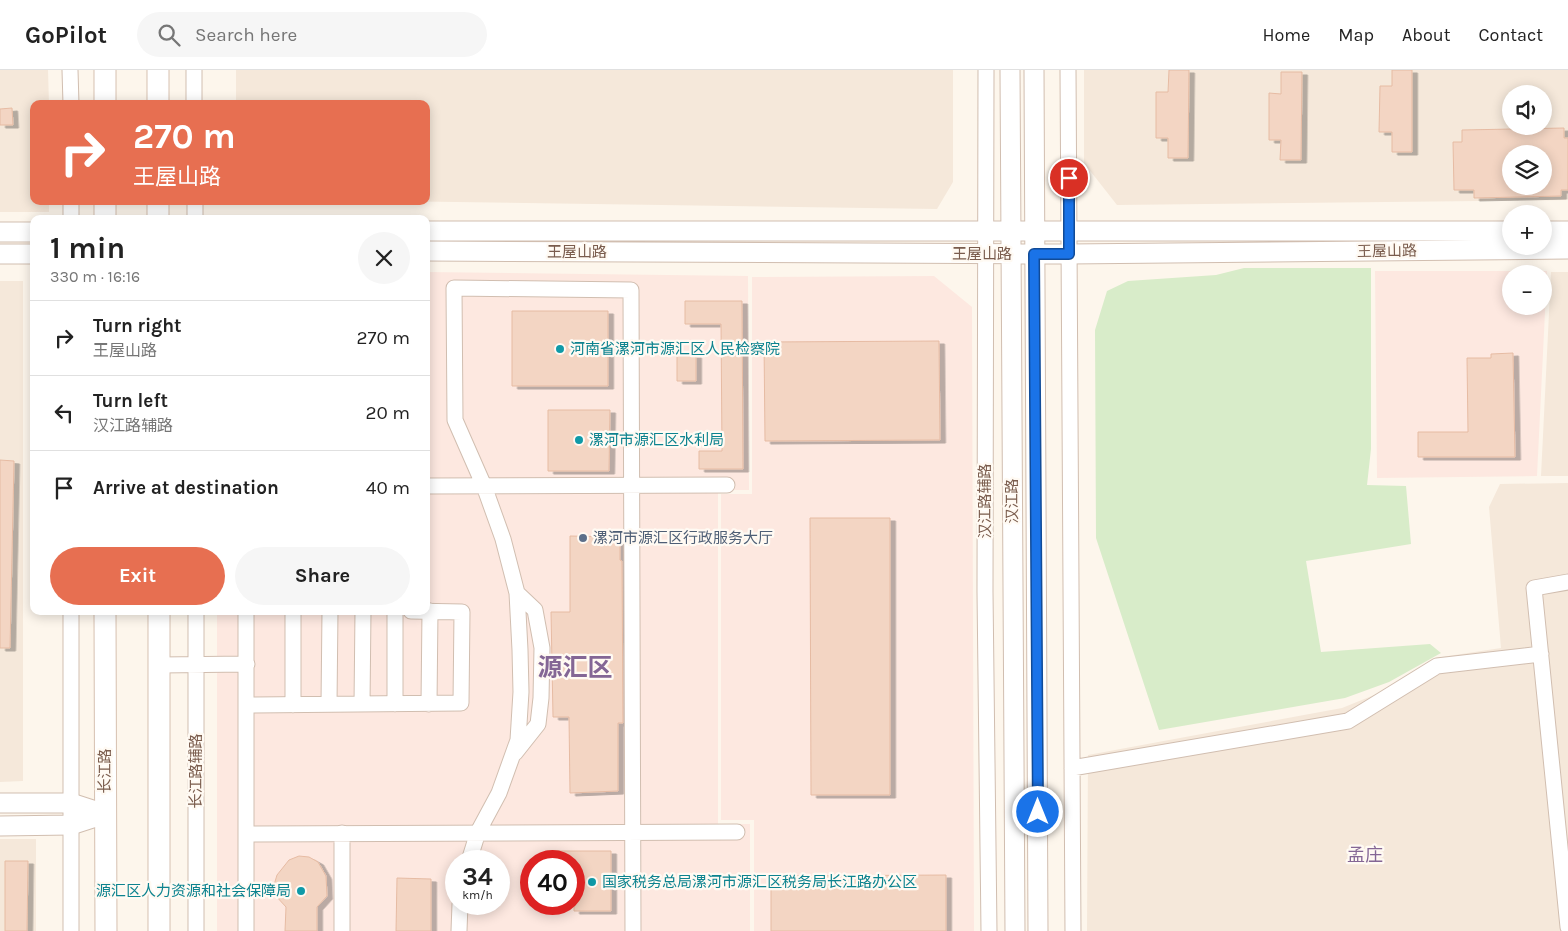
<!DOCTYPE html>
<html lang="en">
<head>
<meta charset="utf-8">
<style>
  :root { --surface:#fff; --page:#f6f6f6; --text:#222; --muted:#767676; --line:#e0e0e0; --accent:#e76f51 }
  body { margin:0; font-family:Karla,"Noto Sans SC",sans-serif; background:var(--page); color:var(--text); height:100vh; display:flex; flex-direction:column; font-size:19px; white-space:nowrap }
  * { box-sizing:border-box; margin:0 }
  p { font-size:16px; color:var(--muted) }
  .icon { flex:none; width:28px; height:28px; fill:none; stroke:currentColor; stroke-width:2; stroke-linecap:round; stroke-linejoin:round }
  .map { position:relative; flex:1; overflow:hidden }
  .sheet { position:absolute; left:30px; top:145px; width:400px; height:400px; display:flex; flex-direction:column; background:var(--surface); border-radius:10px; box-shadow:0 2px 12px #0003 }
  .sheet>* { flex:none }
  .banner { position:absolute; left:30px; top:30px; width:400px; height:105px; border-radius:10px; box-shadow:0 2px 12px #0003; background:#e76f51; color:#fff; overflow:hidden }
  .tools { position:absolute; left:1502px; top:15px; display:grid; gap:10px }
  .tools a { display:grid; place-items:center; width:50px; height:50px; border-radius:50%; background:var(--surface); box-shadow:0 2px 12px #0003; font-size:25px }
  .speed { position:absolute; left:445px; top:780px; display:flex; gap:10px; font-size:25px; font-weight:700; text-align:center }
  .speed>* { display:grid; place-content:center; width:65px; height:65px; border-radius:50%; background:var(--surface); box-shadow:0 2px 12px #0003; line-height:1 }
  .speed small { font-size:12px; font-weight:400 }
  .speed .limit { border:8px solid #d22; background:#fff; color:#111 }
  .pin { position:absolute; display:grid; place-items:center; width:42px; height:42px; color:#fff; margin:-21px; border:2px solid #fff; border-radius:50%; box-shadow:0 1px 5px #0007 }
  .me { position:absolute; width:55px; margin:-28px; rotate:0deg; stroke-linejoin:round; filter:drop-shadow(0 0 4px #0008) }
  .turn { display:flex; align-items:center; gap:18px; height:105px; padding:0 20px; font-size:22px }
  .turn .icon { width:65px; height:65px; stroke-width:2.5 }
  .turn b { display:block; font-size:35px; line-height:42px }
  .round { display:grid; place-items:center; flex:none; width:52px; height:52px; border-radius:26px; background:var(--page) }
  .overview { display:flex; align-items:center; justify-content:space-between; height:85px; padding:0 20px }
  h1 { font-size:30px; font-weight:700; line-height:38px }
  .primary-button { display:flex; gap:10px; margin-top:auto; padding:10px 20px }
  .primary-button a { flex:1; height:58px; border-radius:30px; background:var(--accent); color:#fff; font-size:20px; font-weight:700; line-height:58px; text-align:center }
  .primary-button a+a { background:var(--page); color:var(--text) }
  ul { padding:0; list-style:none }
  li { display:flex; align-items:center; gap:15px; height:75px; padding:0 20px; border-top:1px solid var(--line) }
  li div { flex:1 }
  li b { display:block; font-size:19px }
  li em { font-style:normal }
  header { display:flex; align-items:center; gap:30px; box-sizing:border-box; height:70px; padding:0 25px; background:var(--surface); border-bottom:1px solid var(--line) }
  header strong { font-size:24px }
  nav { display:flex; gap:28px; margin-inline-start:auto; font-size:18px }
  .search { width:350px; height:45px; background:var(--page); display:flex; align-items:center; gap:12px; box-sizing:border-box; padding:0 18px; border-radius:28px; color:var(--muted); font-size:19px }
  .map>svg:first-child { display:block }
</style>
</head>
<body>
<header>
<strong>GoPilot</strong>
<div class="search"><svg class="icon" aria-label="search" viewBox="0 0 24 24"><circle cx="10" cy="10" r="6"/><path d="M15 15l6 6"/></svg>Search here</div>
<nav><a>Home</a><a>Map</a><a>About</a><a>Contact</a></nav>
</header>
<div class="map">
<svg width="1568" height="861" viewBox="0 0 1568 861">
  <defs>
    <filter id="shadow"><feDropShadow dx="5.5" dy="3" stdDeviation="0" flood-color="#0004"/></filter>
  </defs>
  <rect width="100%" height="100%" fill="#fdf6ec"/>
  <path fill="#f5e8da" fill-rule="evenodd" d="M0,0H48L49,34H34V131H49V142H0Z
    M236,0H953V112L937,139L384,131H426V34H236Z
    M1084,0H1568V130L1117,135L1084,93ZM1511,24H1544V56H1511ZM1511,84H1544V116H1511Z
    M1551,202H1568V406H1541Z
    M0,211H23V711L0,712Z
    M1568,413V861H1087L1088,685L1342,638L1389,619L1435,588L1501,578L1489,437L1500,414Z
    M0,769H36V861H0Z"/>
  <path fill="#fde8e0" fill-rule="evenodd" d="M1375,201H1547L1537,406L1377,408ZM1511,204H1544V236H1511Z
    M426,202L748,206L749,420H718V754H750V861H217V541H426ZM456,791H499V834H456ZM531,791H574V834H531Z
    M934,206L972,237L974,861H754V750H721V424H752V207Z"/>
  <path fill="#d8ecc9" d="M1244,198H1371V379L1367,415L1406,416L1411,474L1306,491L1321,582L1430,574L1441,583L1389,612L1345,628L1159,660L1096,468L1095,260L1107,221L1128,211L1216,205Z"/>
  <path fill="#f3d5c3" stroke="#e6bba3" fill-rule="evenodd" filter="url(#shadow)" d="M1169,0H1189L1188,88H1168V68H1156V22H1168Z
    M1392,0H1412V82H1392V62H1379L1380,16H1392Z
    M1281,2H1302L1301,90H1280L1281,70H1269V23L1281,24Z
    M12,38L13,55H0V39Z
    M1564,58V68H1568V120H1561V126L1474,128V120H1454L1453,72H1462V60ZM1511,84H1544V116H1511Z
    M685,231H742L743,399H699V381H722L721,254H685Z
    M512,241H608V316H512Z
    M939,271L940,370L765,371L764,272Z
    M1513,283L1515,387H1418V362H1468L1467,288H1491V284Z
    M677,285H696V311H677Z
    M548,340H610L609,401H548Z
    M0,390L14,391L10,578H0Z
    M810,448H890V725H811Z
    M570,466L620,467V490L622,491L623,653H618V721L570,723L569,647H553L551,542H570Z
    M547,781H611V841H574V791H547Z
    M299,786L309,787L318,792L326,806L327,826L317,837V861H285L286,837L275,825L274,815L277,805L289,790Z
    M5,791H28L27,861H5Z
    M946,805V861H771V806Z
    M397,808L431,809V861H396Z"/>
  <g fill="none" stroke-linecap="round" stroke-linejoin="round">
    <defs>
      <path id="minor" d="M70,0L71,34
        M194,0V34
        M986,0L985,522L989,861
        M1068,0L1073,861
        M71,131V149
        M195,131V149
        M426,416L727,415
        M1568,512L1534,518L1568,857
        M196,541V861
        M293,541V635
        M395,541V634
        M160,595L247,594
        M329,634L330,541
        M362,634L363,541
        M429,634L430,541
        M247,635L461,633L462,542L411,541
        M515,683L538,654L541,628L542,578L535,540L517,523
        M1072,698L1348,651L1437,596L1541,584
        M246,764L737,762
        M469,791L478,762L499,723L518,670L521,622L520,580L517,523L503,469L484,416L455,350L454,218L631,220L633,861
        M71,861V541
        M246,861V541
        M342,861V763
        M459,861L460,834"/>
      <path id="tertiary" d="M1010,0L1015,861
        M1034,0L1038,861
        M426,161H1511
        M1544,161H1568
        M0,162H34
        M426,181L1069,184L1568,179
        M0,184H34
        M0,733H71L105,744
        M0,756L71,755L105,744"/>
      <path id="secondary" d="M105,0V34
        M158,0V34
        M105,131V149
        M158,131V149
        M105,541L106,861
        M159,861V541"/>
    </defs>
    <use href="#minor" stroke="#d1beb0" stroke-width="17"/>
    <use href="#tertiary" stroke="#d1beb0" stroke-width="21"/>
    <use href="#secondary" stroke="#d6c0b0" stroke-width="23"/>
    <use href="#minor" stroke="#fff" stroke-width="15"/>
    <use href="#tertiary" stroke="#fff" stroke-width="19"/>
    <use href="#secondary" stroke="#fff" stroke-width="21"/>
  </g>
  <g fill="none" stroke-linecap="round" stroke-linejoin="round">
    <defs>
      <path id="route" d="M1038,742L1034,184H1069V108"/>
    </defs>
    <use href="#route" stroke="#114b97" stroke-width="12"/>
    <use href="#route" stroke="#1a73e8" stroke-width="9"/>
  </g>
  <g fill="#0f9aa8" stroke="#fffaf3" stroke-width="2">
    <circle cx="560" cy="279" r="5"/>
    <circle cx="579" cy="370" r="5"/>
    <circle cx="592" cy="812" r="5"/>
    <circle cx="301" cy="821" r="5"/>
  </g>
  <circle fill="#5c6f8a" stroke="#fffaf3" stroke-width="2" cx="583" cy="468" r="5"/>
  <g text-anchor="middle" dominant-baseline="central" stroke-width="4.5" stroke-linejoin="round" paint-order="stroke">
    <g font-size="15" fill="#7a5c4d" stroke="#fffaf3">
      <text transform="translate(1387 181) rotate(-1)">王屋山路</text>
      <text x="577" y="182">王屋山路</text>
      <text x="982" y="184">王屋山路</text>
      <text transform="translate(985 431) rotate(-90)">汉江路辅路</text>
      <text transform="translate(1012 431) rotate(-90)">汉江路</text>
      <text transform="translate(105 701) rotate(-90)">长江路</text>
      <text transform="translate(196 701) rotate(-90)">长江路辅路</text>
    </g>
    <g font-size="15" fill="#0d838f" stroke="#fffaf3" text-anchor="start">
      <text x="570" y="279">河南省漯河市源汇区人民检察院</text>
      <text x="589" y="370">漯河市源汇区水利局</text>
      <text x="602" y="812">国家税务总局漯河市源汇区税务局长江路办公区</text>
      <text x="291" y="821" text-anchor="end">源汇区人力资源和社会保障局</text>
    </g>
    <g font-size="15" fill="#4e5e75" stroke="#fffaf3" text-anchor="start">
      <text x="593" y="468">漯河市源汇区行政服务大厅</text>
    </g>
    <g font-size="18" fill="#846695" stroke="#fffaf3">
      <text x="1365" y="785">孟庄</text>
    </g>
    <g font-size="25" font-weight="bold" fill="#846695" stroke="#fffaf3">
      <text x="575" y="597">源汇区</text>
    </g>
  </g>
</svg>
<div class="tools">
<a><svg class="icon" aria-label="sound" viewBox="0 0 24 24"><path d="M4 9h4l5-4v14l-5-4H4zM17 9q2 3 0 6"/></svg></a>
<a><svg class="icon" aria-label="layers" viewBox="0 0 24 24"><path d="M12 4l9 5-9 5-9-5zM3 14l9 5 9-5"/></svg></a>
<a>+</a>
<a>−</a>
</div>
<div class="speed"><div>34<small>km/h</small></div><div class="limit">40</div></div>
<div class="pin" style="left:1069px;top:108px;background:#d93025"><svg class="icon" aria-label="arrive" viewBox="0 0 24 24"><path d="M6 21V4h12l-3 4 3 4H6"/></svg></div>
<svg class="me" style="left:1038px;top:742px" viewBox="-20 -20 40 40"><circle r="17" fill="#1a73e8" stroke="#fff" stroke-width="3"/><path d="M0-11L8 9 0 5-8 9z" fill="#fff"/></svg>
<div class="banner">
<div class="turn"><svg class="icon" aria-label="right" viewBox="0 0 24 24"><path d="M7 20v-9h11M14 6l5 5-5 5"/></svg><div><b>270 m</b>王屋山路</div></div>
</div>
<section class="sheet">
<div class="overview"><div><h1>1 min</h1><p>330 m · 16:16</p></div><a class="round"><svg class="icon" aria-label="close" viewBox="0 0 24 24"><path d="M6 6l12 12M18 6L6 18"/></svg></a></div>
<ul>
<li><svg class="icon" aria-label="right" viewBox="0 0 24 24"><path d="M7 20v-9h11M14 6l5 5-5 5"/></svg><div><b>Turn right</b><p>王屋山路</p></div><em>270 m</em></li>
<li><svg class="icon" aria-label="left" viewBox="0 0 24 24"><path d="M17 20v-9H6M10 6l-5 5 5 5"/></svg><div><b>Turn left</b><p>汉江路辅路</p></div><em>20 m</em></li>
<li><svg class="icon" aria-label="arrive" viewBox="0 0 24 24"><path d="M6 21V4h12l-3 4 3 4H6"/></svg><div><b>Arrive at destination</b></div><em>40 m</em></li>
</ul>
<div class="primary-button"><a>Exit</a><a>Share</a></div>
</section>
</div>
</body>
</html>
